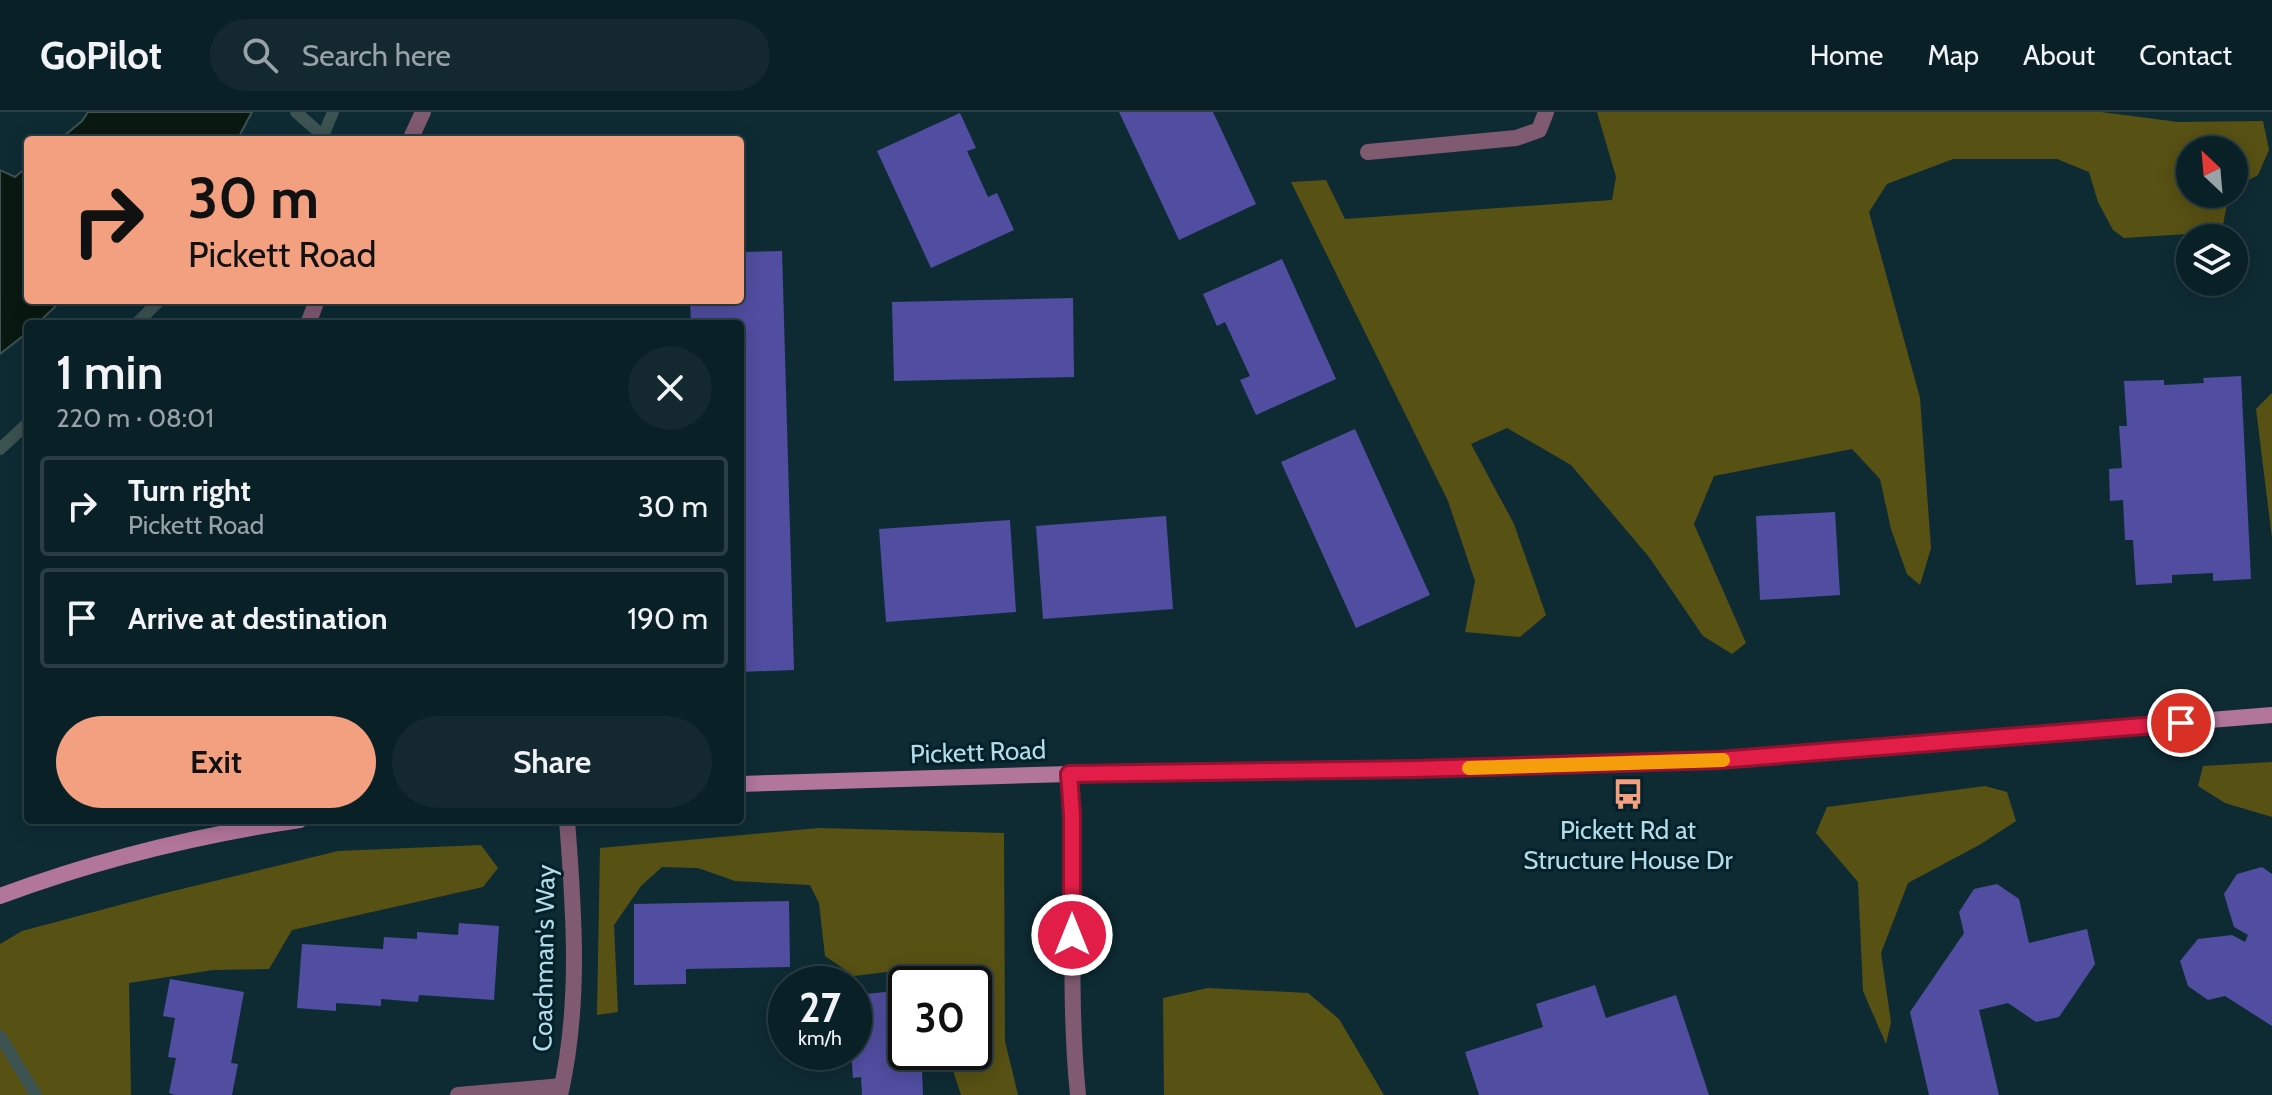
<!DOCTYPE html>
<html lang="en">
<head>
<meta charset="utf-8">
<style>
  :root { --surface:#0a2027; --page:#13282f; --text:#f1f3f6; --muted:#99a3a7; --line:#2a3e44; --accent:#f2a080 }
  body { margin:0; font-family:Cabin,sans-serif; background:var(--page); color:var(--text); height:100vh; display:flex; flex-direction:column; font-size:30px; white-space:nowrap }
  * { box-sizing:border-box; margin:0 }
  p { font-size:26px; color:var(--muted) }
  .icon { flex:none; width:44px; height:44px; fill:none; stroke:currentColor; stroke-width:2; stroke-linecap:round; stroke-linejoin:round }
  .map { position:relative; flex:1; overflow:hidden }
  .drawer { position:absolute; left:24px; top:208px; width:720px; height:504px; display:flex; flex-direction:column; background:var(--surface); border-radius:8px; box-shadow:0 4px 20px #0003,0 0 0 2px var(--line) }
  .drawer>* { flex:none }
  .top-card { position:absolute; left:24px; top:24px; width:720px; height:168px; border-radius:8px; box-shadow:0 4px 20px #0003,0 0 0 2px var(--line); background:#f2a080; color:#111; overflow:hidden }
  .needle { width:52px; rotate:334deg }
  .buttons { position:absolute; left:2176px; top:24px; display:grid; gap:16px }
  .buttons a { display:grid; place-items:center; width:72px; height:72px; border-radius:50%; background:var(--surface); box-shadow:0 4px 20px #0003,0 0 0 2px var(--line); font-size:40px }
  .speed { position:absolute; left:768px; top:854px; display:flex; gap:16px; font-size:40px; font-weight:700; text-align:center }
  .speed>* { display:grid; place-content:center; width:104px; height:104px; border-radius:50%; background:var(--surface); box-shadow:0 4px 20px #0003,0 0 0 2px var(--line); line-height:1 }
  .speed small { font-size:20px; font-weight:400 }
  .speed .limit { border:4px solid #111; border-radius:12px; background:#fff; color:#111 }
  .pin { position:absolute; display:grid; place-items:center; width:68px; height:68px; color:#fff; margin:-34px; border:4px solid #fff; border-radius:50%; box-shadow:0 2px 8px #0007 }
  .me { position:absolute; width:88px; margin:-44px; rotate:0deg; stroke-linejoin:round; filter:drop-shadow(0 0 6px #0008) }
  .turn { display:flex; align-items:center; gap:28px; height:168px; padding:0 32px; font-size:36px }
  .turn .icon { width:104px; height:104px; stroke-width:2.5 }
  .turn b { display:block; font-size:56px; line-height:68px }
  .round { display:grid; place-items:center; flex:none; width:84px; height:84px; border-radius:42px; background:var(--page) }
  .summary { display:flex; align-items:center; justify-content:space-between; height:136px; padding:0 32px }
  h1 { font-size:48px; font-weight:600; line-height:60px }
  .primary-button { display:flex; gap:16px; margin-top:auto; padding:16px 32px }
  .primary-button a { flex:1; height:92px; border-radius:48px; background:var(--accent); color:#111; font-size:32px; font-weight:600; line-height:92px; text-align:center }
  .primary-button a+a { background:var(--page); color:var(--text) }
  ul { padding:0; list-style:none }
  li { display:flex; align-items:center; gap:24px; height:100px; margin:0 16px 12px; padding:0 16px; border:4px solid var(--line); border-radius:8px }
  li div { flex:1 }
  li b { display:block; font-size:30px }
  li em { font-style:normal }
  header { display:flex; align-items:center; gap:48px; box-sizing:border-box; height:112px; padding:0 40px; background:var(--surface); border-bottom:2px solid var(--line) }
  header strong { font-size:38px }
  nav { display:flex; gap:44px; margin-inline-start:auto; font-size:28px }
  .search { width:560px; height:72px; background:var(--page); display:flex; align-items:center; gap:20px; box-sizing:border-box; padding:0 28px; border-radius:44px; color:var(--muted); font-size:30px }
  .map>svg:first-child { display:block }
</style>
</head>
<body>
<header>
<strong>GoPilot</strong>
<div class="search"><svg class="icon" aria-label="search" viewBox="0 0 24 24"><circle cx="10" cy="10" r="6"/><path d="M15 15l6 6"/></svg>Search here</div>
<nav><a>Home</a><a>Map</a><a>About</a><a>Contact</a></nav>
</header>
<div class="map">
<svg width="2272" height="983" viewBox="0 0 2272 983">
  <rect width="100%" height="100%" fill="#0e2b34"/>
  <path fill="#585114" d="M1597,0H2101L2178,10L2263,9L2269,38L2258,63L2234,76V38H2190V82H2229L2223,113L2231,126H2202L2187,122L2124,126L2113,118L2098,90L2089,60L2057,47H1953L1887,72L1869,100L1920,286L1931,436L1920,473L1907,462L1891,417L1880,367L1852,337L1714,364L1694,412L1746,531L1732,542L1703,524L1649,445L1571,353L1507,316L1471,332L1514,412L1546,503L1520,525L1465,520L1475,469L1448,389L1291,70L1326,68L1345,107L1612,88L1616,65Z
    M2272,281V426L2256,297Z
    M2272,650V705L2225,691L2198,674L2203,654Z
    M1985,674L2007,680L2016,709L1981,732L1908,771L1881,841L1891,910L1886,932L1863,879L1858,770L1816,721L1827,695Z
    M819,716L1004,721L1005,929L1018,983H961L947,940H974V872H922L920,868L886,860L854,864L825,844L819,791L810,773L735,769L698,756L662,755L641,774L614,813L618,900L597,903L600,736Z
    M481,733L498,756L483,775L292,818L269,857L213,858L129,871L131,983H0V832L22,819L161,782L338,739Z
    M1208,876L1308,881L1339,907L1384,983H1164L1163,886Z"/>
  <path fill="#091811" stroke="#3c5352" stroke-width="2" d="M88,0H252L237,28H59L82,9Z
    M28,54V188H62L37,212H28V220L0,242V58L15,65Z"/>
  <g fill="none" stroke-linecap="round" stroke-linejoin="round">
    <path stroke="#3c5352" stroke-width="12" d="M296,0L323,24
      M319,28L323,24L333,0
      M136,212L160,188
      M0,337L28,311
      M0,924L36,983"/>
  </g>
  <path fill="#514ea1" d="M1119,0H1213L1256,92L1179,128Z
    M960,1L976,36L967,39L988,85L997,81L1014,118L931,156L877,39Z
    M782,139L794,558L740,560V212H691L690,188H740V140Z
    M1282,147L1336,267L1256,303L1240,268L1250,264L1225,210L1217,214L1203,182Z
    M1073,186L1074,265L894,269L892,190Z
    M2241,264L2251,467L2213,469V461L2172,463V471L2136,473L2133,428H2125L2123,388L2110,389L2109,357L2122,356L2119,314H2127L2124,269L2164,268V273L2204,271L2203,266Z
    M1355,317L1430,483L1356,516L1281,350Z
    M1835,400L1840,483L1760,488L1756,404Z
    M1166,404L1173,497L1043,507L1036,414Z
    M1010,408L1016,500L886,510L879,417Z
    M2262,755L2272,762V914L2225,884L2208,888L2188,874L2180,849L2198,827L2232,823L2245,830L2248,823L2234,815L2224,782L2237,762Z
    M1997,772L2019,787L2029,831L2087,817L2095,852L2059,905L2036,910L2008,891L1979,898L1999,983H1929L1910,900L1964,821L1959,800L1974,777Z
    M789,789L790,855L686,857V872L634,873V792Z
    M459,811L499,814L494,888L419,883L418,890L381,887V894L336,891V899L297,896L302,832L383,837L384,825L417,827V820L458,823Z
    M170,867L244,880L231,951L238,952L232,983H174L169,981L176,946L168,945L175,906L163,904Z
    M1595,873L1606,906L1676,883L1709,983H1479L1465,940L1543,915L1536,892Z
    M896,879L899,923L906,922V940H915L916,958H922L923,983H862L861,965L853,966L851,940H854V883Z"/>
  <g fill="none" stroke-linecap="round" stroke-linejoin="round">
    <path stroke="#805a71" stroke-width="16" d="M1368,40L1516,26L1539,18L1546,0
      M458,983L562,974"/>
    <path stroke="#805a71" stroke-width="16" d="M410,28L423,0
      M308,212L317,188
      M1069,662C1077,769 1067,876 1078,983
      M560,983C581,893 574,799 567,708"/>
    <path stroke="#b2769b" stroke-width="16" d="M740,672L1069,662L1416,657L1719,648L2272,603
      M0,784C97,748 198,723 300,708"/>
  </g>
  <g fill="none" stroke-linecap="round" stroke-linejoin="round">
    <defs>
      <path id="route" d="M1072,823V703L1069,662L1416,657L1719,648L2181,611"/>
    </defs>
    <use href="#route" stroke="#92132f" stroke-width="20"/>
    <use href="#route" stroke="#e11d48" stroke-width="14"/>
    <path stroke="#f59e0b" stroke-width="14" d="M1469,656L1723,648"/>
  </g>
  <defs>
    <symbol id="bus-bare" viewBox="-9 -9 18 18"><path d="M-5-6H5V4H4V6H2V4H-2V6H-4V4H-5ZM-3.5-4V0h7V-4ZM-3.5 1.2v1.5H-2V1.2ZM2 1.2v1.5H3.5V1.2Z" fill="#f2a080" stroke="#04212a" stroke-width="2.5" paint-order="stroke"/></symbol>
  </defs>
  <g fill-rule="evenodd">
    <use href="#bus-bare" x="1606" y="660" width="44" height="44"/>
  </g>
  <g text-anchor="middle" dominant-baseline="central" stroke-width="6" stroke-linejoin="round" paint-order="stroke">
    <g font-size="26" fill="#b3dcea" stroke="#04212a">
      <text transform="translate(978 640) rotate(-2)">Pickett Road</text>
      <text transform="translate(544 846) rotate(-89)">Coachman's Way</text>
    </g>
    <g font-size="26" fill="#b3dcea" stroke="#04212a">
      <text x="1628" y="718">Pickett Rd at<tspan x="1628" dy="30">Structure House Dr</tspan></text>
    </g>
  </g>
</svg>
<div class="buttons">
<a><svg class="needle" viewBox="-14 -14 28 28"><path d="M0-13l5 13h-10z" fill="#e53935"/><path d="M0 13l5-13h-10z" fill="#99a3a7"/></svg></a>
<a><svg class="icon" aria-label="layers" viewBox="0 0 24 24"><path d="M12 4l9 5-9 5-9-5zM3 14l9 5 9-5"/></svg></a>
</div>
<div class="speed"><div>27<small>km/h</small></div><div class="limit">30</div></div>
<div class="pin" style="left:2181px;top:611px;background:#d93025"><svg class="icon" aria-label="arrive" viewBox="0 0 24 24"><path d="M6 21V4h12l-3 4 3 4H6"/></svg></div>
<svg class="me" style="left:1072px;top:823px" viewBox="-20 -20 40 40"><circle r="17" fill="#e11d48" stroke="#fff" stroke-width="3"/><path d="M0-11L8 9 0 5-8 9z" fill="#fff"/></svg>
<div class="top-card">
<div class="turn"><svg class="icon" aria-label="right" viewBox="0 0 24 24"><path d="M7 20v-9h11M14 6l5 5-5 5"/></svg><div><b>30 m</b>Pickett Road</div></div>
</div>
<section class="drawer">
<div class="summary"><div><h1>1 min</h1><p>220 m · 08:01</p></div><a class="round"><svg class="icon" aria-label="close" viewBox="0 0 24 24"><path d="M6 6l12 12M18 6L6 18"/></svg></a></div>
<ul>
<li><svg class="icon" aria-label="right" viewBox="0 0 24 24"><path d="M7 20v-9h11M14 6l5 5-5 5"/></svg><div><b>Turn right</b><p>Pickett Road</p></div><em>30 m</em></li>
<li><svg class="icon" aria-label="arrive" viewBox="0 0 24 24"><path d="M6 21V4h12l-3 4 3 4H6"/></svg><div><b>Arrive at destination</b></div><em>190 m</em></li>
</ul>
<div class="primary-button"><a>Exit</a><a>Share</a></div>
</section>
</div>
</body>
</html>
